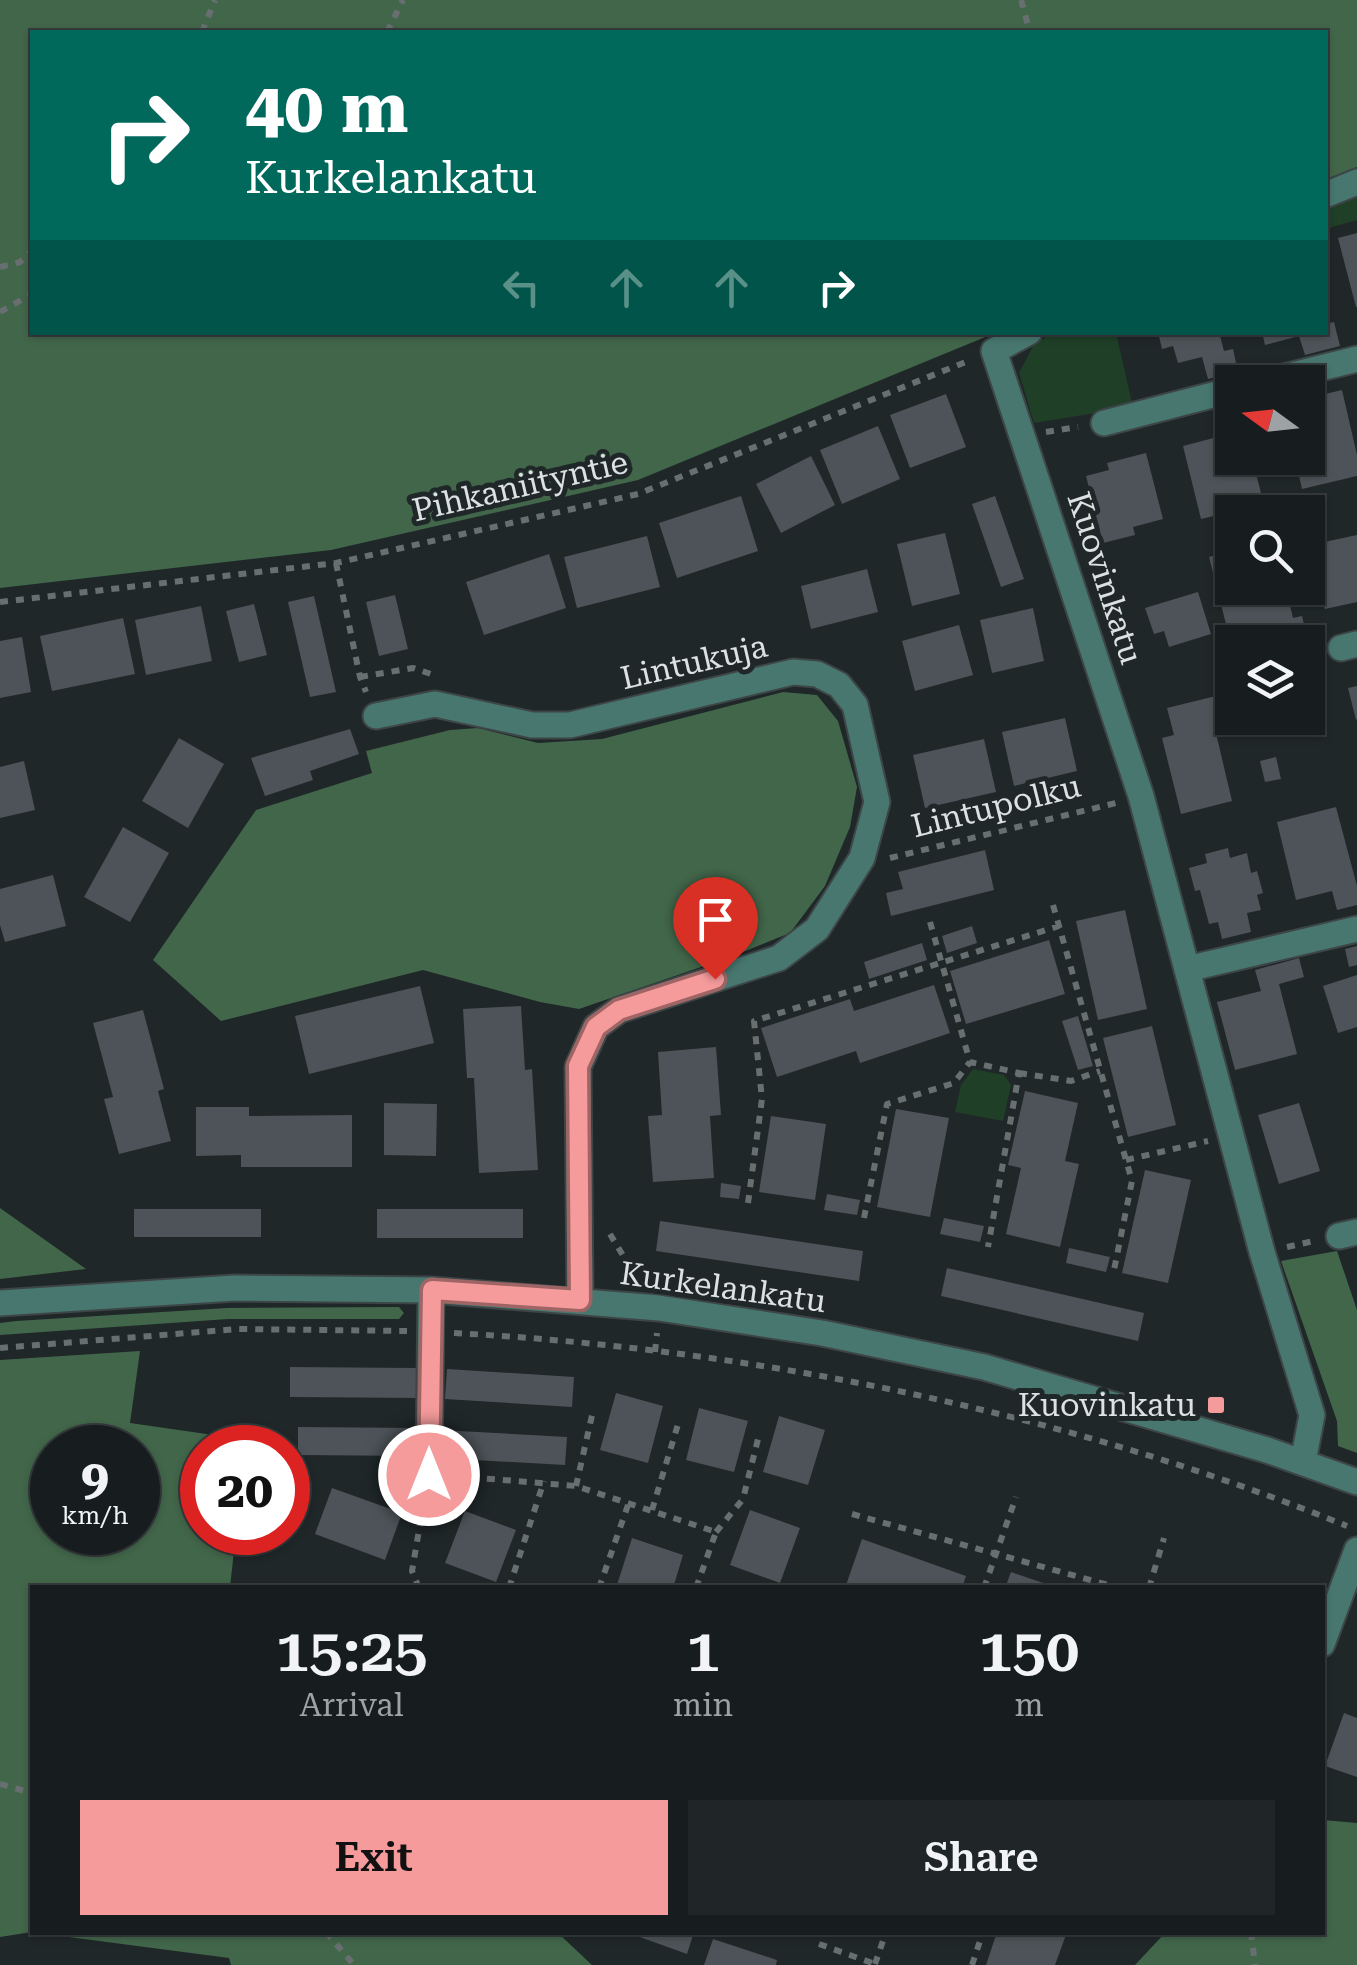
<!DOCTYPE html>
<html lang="en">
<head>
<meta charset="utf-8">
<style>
  :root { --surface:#171d1f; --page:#202628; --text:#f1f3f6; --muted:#9ea2a4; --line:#363b3d; --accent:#f59b9c }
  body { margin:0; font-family:"Roboto Serif",serif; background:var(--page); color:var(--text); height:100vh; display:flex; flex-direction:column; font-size:38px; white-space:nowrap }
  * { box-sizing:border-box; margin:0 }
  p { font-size:32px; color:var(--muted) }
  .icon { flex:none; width:55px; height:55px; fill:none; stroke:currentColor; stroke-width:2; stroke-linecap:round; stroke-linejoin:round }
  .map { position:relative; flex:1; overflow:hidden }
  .side { position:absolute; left:30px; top:1585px; width:1295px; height:350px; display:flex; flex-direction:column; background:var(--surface); border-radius:0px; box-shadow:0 2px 8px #0004,0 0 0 2px var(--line) }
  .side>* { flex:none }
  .guide { position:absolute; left:30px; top:30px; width:1298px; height:305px; border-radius:0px; box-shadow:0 2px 8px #0004,0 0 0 2px var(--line); background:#00695c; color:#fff; overflow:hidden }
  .needle { width:65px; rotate:285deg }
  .controls { position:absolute; left:1215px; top:365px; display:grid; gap:20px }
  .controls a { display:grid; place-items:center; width:110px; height:110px; border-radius:0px; background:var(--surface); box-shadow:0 2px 8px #0004,0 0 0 2px var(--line); font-size:50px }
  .speed { position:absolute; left:30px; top:1425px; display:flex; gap:20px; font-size:50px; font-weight:700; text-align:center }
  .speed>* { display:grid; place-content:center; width:130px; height:130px; border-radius:50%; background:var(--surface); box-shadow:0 2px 8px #0004,0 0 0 2px var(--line); line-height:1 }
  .speed small { font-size:25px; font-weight:400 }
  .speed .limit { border:15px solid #d22; background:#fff; color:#111 }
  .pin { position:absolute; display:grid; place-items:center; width:85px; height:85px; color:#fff; margin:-102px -42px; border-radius:50% 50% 50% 0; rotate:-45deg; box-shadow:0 0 10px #0007 }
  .pin .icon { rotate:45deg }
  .me { position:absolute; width:110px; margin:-55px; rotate:0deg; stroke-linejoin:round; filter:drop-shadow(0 0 8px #0008) }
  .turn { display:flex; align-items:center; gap:35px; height:210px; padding:0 50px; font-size:45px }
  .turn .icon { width:130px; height:130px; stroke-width:2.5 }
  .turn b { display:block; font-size:70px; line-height:85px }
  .lanes { display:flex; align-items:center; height:95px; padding:0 50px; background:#0003; justify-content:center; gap:50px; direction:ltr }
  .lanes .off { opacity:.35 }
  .eta { display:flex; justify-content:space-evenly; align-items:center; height:170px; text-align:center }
  .eta b { font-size:60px; font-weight:600; line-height:70px }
  .action { display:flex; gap:20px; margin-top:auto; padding:20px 50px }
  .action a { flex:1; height:115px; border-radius:0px; background:var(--accent); color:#111; font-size:40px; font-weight:600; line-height:115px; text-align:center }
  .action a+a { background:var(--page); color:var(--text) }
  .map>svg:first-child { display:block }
</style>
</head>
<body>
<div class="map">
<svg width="1357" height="1965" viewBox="0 0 1357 1965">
  <rect width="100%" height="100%" fill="#1f2729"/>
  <path fill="#1f3f27" d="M1357,196V220L1325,229V207Z
    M1053,333H1116L1133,407L1034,423L1019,373L1034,344Z
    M973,1069L1004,1075L1011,1085L1003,1121L955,1112L961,1085Z"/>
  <path fill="#42664a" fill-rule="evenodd" d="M0,0H1357V167L1325,180V32H32V332L995,333L638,480L331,550L0,588Z
    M783,692L817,695L838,721L857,787L850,827L825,886L790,933L733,956L579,1009L540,1002L423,970L221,1021L153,960L256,810L372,773L366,751L450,730L478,728L538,743L602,739Z
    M0,1208L86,1269L0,1279Z
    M1337,1251L1357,1310V1453L1338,1446L1337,1421L1281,1261Z
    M399,1307L404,1313L399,1319H228L0,1335V1323L16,1321L227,1308Z
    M140,1351L130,1423L248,1440L247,1447L202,1448V1532L236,1533L230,1587L32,1588V1932L0,1937V1360ZM52,1448H138V1532H52Z
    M1323,1820L1357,1823V1965H1135L1165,1933L1322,1932Z
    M38,1933H558L592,1965H231L229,1958Z"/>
  <path fill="#4d5358" d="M1357,233V307H1356L1338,238Z
    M1334,322L1340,346L1305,355L1299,336L1265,345L1262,332H1325V324Z
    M1158,332H1219L1224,351L1233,349L1238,372L1208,379L1202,357L1178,363L1173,346L1162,349Z
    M1342,390L1357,455V476L1302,489L1295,458H1308V398Z
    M946,394L966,447L910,468L890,415Z
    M1232,414V458H1252L1262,497L1230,505L1231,512L1201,519L1183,446L1221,436L1216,418Z
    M878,426L900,479L842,504L820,450Z
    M1146,453L1163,519L1133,527L1135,535L1103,543L1086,476L1109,470L1107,463Z
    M811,456L835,505L781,533L756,484Z
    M741,496L758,551L677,578L659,523Z
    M995,496L1024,579L1001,587L972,504Z
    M945,533L960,594L912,606L897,544Z
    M1357,535V602L1325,609L1310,545Z
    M647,536L660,587L577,608L564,557Z
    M1232,550V588H1297L1300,598L1289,601L1293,618L1302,616L1307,637L1285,642H1259L1257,633L1230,640L1209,557Z
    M549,554L566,608L484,635L466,582Z
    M867,569L878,612L811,629L801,586Z
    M1198,592L1211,634L1169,647L1164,631L1154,634L1145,608Z
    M395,595L408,649L379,656L366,602Z
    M314,596L336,692L310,697L288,602Z
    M254,604L267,655L239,662L226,611Z
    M201,606L212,661L146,675L135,620Z
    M1033,608L1044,661L992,673L980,620Z
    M123,618L135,674L52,691L40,636Z
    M959,625L973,675L915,691L902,641Z
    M22,637L31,692L0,698V641Z
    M1357,686V719L1356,720L1348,688Z
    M1232,692V718H1242L1243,722L1215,729L1232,801L1181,814L1162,738L1174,735L1167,708Z
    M1065,718L1077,771L1014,786L1002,732Z
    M350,729L359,754L310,771L313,780L265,796L251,758Z
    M179,738L224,764L188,828L142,801Z
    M984,739L996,792L925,808L913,755Z
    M1276,757L1281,779L1265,782L1260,761Z
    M24,761L35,810L0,818V767Z
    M1336,807L1357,886V905L1337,910L1332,891L1296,900L1277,822Z
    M123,827L169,853L130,922L84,897Z
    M1228,848L1230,858L1247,853L1251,873L1257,871L1263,893L1257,895L1261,910L1247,913L1251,932L1222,939L1218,922L1209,924L1200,890L1195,891L1189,868L1207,863L1205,854Z
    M985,850L994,890L891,916L886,893L903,889L898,872Z
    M53,875L66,926L5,942L0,925V889Z
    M1125,910L1147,1009L1098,1020L1076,921Z
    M972,926L977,943L947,953L942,936Z
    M1049,940L1065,994L966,1024L950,971Z
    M922,943L927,960L869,979L864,962Z
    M1357,946V965L1349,967L1345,949Z
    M1299,958L1304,977L1279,984L1297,1054L1235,1070L1217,1002L1261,991L1255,970Z
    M1357,975V1027L1338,1033L1323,986Z
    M934,985L950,1033L860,1063L856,1051L777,1077L761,1028L850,999L854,1011Z
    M420,986L434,1043L309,1074L295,1016Z
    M521,1006L525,1070L532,1069L538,1170L479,1173L474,1078H467L463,1009Z
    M143,1010L164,1089L158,1091L171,1141L119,1154L104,1099L113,1097L93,1023Z
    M1078,1016L1093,1066L1078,1070L1062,1021Z
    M1152,1026L1176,1125L1128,1137L1103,1038Z
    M716,1047L721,1115L710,1116L714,1178L653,1182L648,1116L662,1115L658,1052Z
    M1025,1091L1078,1103L1065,1161L1079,1164L1060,1247L1006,1234L1021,1168L1008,1165Z
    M384,1103L437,1104L436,1156L384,1155Z
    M1299,1103L1320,1171L1279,1184L1258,1115Z
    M196,1107H249V1116L352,1115V1167H241V1155L196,1156Z
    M896,1109L949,1118L930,1217L877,1207Z
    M771,1116L826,1124L815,1200L759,1192Z
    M1145,1170L1191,1180L1168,1283L1122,1273Z
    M721,1183L741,1186L739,1199L720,1197Z
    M827,1194L860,1200L857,1215L824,1210Z
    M134,1209H261V1237H134Z
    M377,1209H523V1238H377Z
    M944,1218L984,1226L980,1242L940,1234Z
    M660,1221L863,1251L859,1281L656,1251Z
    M1069,1248L1110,1257L1106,1272L1066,1263Z
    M947,1268L1144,1313L1138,1341L941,1296Z
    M290,1367L418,1368V1398L290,1397Z
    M447,1369L574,1377L572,1407L445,1399Z
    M616,1393L663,1406L648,1463L600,1450Z
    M699,1408L748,1421L734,1472L686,1460Z
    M779,1416L825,1430L808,1485L763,1472Z
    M298,1427L418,1428V1456L298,1455Z
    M440,1430L567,1437L565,1465L438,1458Z
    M332,1488L402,1513L385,1560L315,1534Z
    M750,1510L800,1528L780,1583L730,1565Z
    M465,1511L516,1530L496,1582L445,1563Z
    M632,1538L683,1555L673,1588H616Z
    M862,1539L966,1576L962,1588H845Z
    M1011,1572L1055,1587V1588H1005Z
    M1344,1713L1357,1718V1777L1325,1766Z
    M626,1932H694L687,1954Z
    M997,1932H1067L1055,1965H986Z
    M713,1939L777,1960L776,1965H704Z"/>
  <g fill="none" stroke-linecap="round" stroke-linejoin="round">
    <defs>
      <path id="minor" d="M1325,195L1357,182
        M1029,332L994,351L1141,796L1262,1252L1312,1415L1303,1462
        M1264,382L1357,359
        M1104,423L1232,390
        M1341,648L1357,644
        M376,716L435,704L532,725H570L793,672L817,674L839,685L855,705L877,802L862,858L817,929L779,958L619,1010L596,1027L578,1067L580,1300
        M1187,969L1357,929
        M1339,1236L1357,1232
        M0,1303L235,1288L431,1290L659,1308L822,1333L984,1367L1267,1450L1357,1482
        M429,1475L431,1290
        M1322,1644L1357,1550"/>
    </defs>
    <use href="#minor" stroke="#3d4547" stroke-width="29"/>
    <path stroke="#686f71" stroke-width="6" stroke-dasharray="8 8" stroke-linecap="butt" d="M1021,0L1030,32
      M202,32L215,0
      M387,32L403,0
      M0,267L20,262L32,251
      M0,312L32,294
      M1046,432L1078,427
      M336,563L360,677L366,692
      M0,602L336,563L638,494L968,361
      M360,677L413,668L431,674
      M890,858L1116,803
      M1053,905L1132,1181L1113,1275
      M930,922L970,1062L1019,1073L988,1247
      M1019,1073L1071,1081L1100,1071
      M1126,1160L1208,1141
      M748,1203L762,1099L754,1021L1059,926
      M864,1218L887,1104L954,1083L970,1062
      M610,1234L630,1267L666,1274L665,1281
      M1287,1247L1314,1241
      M454,1333C754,1349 1068,1413 1347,1526
      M0,1348L238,1329L407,1331
      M655,1352L657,1333
      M455,1476L576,1486L716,1532L696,1588
      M576,1486L593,1411
      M652,1510L679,1421
      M852,1514L1119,1588
      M716,1532L743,1499L759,1435
      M419,1588L412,1571L424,1501
      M509,1588L544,1481
      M599,1588L628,1505
      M984,1588L1016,1497
      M1149,1588L1164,1538
      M0,1784L32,1793
      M326,1932L354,1965
      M784,1932L786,1933
      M1251,1932L1255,1965
      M819,1944L875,1964
      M875,1964L886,1932
      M972,1965L983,1932"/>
    <use href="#minor" stroke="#47776f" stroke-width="25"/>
  </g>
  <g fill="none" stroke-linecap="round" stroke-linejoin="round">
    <defs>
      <path id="route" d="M429,1475L432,1290L580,1300L578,1066L596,1027L619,1010L715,979"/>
    </defs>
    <use href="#route" stroke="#9f6565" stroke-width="25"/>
    <use href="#route" stroke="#f59b9c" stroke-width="18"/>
  </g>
  <rect fill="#f59b9c" stroke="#1f2729" stroke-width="4" x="1206" y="1395" width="20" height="20" rx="5"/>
  <g text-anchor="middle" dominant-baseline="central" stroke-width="10" stroke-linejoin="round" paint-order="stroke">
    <g font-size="32" fill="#dce1e3" stroke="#1f2729">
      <text transform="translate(520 486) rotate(-13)">Pihkaniityntie</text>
      <text transform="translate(1105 578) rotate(72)">Kuovinkatu</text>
      <text transform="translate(694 662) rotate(-13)">Lintukuja</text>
      <text transform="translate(996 806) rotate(-14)">Lintupolku</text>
      <text transform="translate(723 1287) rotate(8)">Kurkelankatu</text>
    </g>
    <g font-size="32" fill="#dce1e3" stroke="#1f2729" text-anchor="end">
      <text x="1196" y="1405">Kuovinkatu</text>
    </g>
  </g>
</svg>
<div class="controls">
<a><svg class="needle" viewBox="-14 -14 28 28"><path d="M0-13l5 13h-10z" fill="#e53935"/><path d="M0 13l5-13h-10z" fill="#9ea2a4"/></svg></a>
<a><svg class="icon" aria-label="search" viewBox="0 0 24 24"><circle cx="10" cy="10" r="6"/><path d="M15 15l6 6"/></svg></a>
<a><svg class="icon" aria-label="layers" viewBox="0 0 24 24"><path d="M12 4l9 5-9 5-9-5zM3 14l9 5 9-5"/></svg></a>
</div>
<div class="speed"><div>9<small>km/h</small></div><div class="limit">20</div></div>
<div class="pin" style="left:715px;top:979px;background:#d93025"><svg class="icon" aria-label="arrive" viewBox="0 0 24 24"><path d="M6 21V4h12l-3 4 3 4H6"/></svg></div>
<svg class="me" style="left:429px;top:1475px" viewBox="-20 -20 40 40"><circle r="17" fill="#f59b9c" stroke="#fff" stroke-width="3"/><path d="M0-11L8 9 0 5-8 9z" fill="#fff"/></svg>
<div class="guide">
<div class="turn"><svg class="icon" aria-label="right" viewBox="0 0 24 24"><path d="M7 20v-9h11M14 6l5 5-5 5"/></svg><div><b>40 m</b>Kurkelankatu</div></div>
<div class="lanes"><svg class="icon off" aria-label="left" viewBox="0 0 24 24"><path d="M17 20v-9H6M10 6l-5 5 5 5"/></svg><svg class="icon off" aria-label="ahead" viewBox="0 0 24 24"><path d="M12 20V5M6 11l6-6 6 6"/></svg><svg class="icon off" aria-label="ahead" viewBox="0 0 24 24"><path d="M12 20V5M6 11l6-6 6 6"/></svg><svg class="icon" aria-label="right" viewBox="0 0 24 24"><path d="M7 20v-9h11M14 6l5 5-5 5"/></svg></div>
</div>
<section class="side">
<div class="eta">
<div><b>15:25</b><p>Arrival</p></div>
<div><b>1</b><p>min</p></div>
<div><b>150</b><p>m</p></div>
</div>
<div class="action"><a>Exit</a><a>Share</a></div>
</section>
</div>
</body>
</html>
